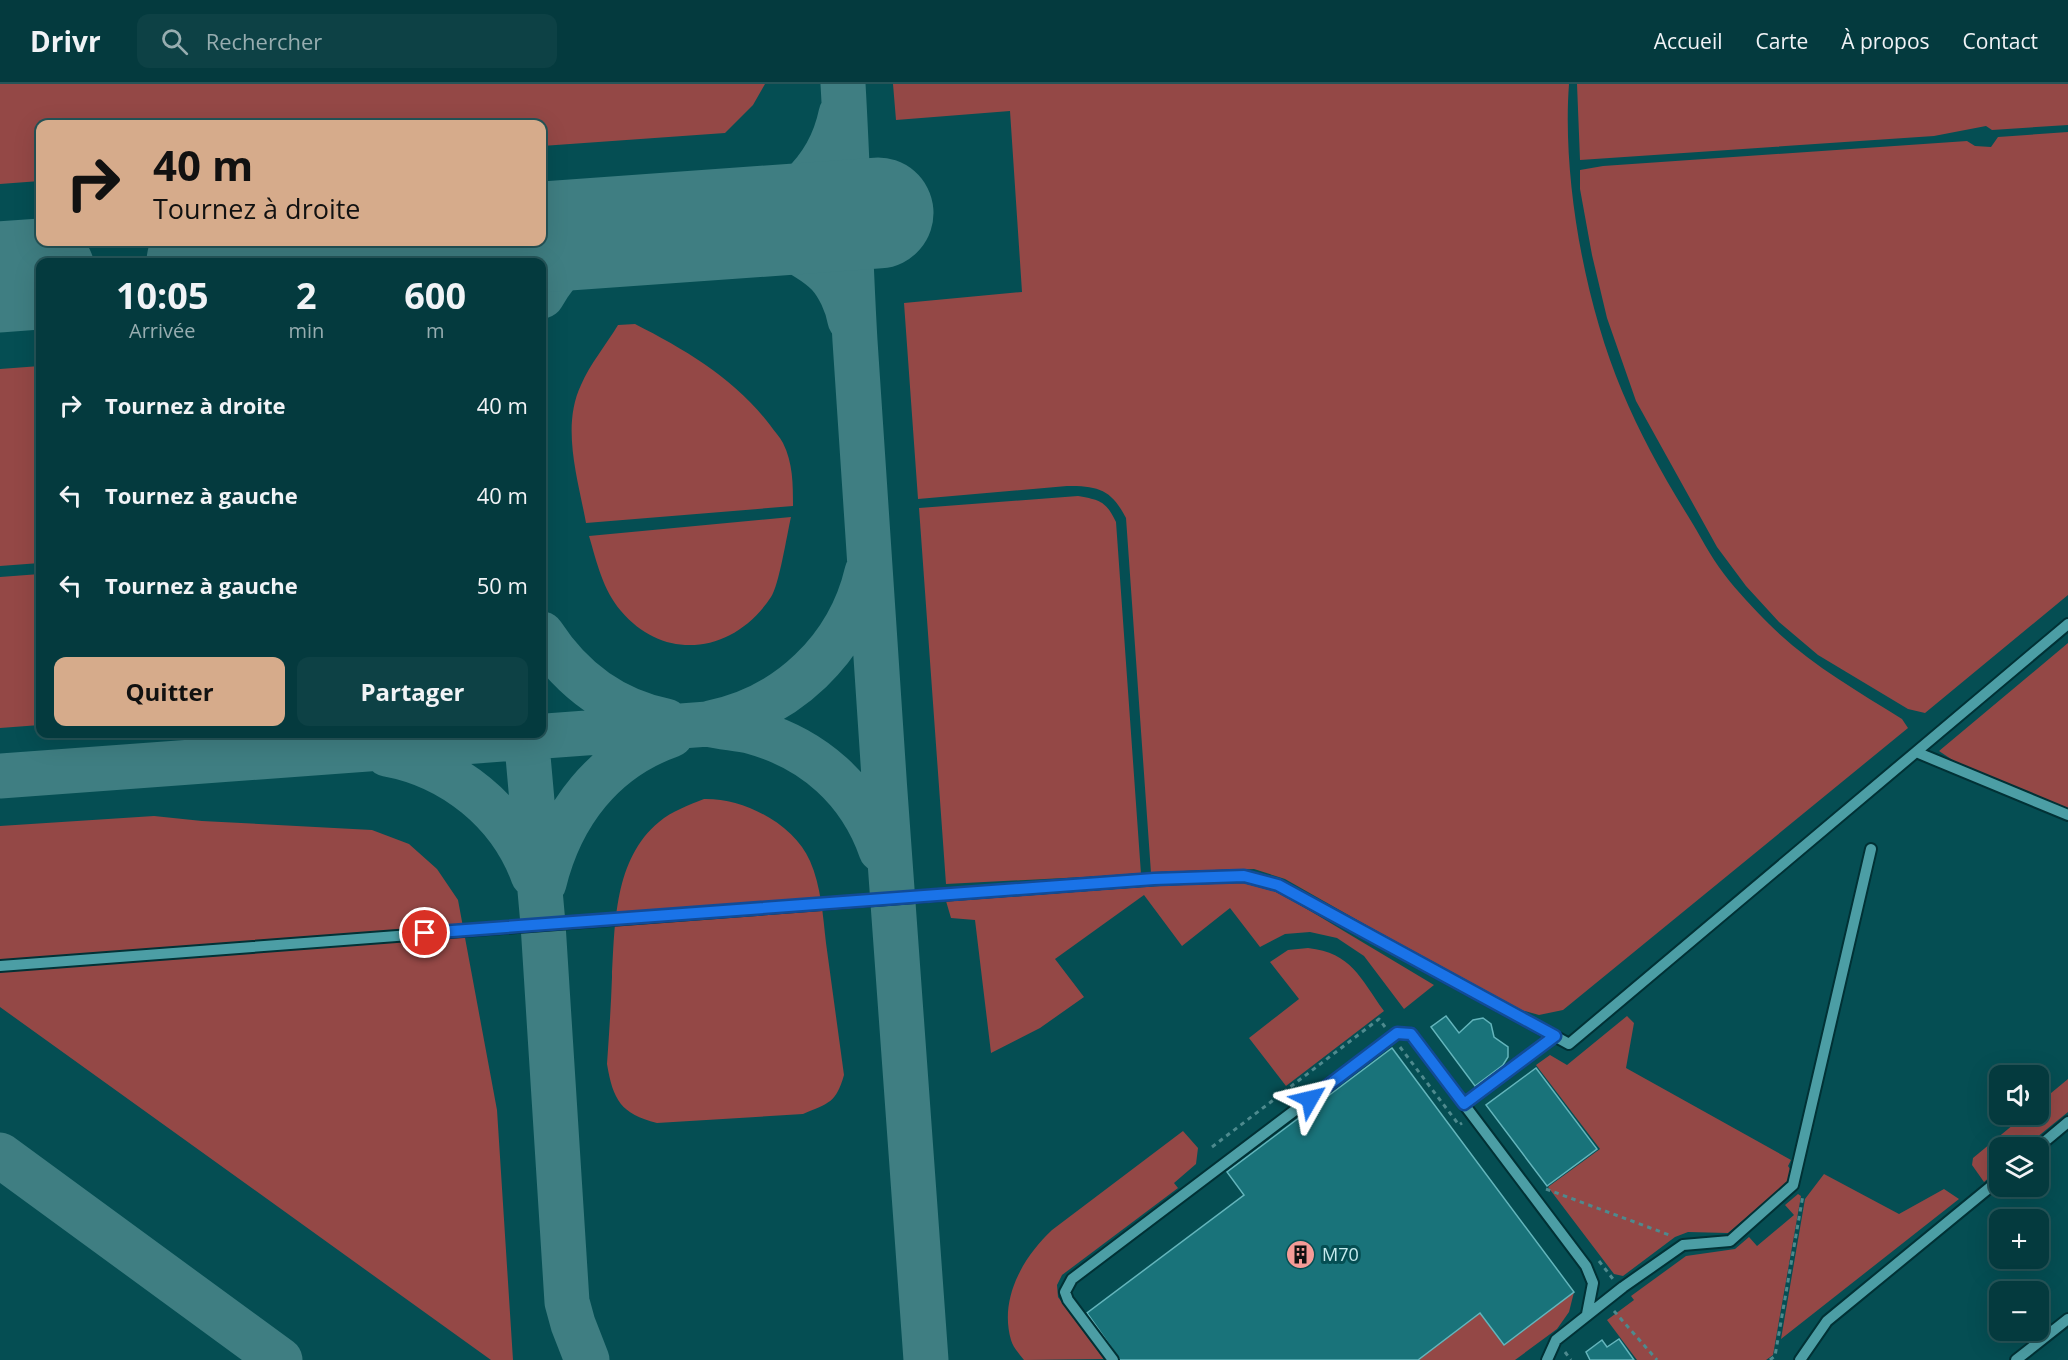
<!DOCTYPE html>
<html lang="fr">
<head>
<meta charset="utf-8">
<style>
  :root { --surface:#043a3e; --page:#0d4145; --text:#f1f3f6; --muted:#97adb0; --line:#255458; --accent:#d6ab8b }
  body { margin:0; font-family:"Open Sans",sans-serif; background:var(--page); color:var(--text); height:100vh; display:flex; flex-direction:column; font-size:22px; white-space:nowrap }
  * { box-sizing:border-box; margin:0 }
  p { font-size:20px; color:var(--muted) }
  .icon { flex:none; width:33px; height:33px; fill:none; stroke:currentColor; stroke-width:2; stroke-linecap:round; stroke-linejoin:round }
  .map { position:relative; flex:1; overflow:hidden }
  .details { position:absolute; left:36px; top:174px; width:510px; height:480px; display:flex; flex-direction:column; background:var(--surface); border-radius:12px; box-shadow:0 6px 24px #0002,0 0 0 2px var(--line) }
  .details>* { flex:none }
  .top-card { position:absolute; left:36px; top:36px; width:510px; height:126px; border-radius:12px; box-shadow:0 6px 24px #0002,0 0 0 2px var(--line); background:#d6ab8b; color:#111; overflow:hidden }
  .fabs { position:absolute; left:1989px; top:981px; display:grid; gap:12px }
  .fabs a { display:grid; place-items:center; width:60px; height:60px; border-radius:12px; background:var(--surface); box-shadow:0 6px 24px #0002,0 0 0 2px var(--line); font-size:30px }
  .pin { position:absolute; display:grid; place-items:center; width:51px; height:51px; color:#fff; margin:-26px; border:3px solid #fff; border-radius:50%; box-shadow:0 2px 6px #0007 }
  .me { position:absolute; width:66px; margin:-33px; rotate:53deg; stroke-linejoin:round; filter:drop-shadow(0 0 4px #0008) }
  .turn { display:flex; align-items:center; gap:21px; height:126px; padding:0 18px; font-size:27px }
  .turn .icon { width:78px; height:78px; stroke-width:2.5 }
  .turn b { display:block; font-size:42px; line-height:51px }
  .eta { display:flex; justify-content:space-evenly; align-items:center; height:102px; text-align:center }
  .eta b { font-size:36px; font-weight:700; line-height:42px }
  .cta { display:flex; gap:12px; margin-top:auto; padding:12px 18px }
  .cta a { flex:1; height:69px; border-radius:12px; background:var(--accent); color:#111; font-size:24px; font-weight:700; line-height:69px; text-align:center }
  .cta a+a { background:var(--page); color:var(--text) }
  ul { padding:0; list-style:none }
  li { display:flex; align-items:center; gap:18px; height:90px; padding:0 18px }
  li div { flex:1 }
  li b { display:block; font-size:22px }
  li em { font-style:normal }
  header { display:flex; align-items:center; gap:36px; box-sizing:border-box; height:84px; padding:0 30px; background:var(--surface); border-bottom:2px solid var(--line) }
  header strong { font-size:28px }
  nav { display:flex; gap:33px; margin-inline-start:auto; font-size:21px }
  .search { width:420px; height:54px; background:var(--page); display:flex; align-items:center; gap:15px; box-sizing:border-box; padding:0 21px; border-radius:12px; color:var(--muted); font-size:22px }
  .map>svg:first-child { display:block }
</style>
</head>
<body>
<header>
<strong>Drivr</strong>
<div class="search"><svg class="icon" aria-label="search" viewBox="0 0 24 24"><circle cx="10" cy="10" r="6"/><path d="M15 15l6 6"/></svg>Rechercher</div>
<nav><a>Accueil</a><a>Carte</a><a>À propos</a><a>Contact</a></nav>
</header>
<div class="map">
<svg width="2068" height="1276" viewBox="0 0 2068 1276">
  <rect width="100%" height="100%" fill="#054e53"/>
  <path fill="#944846" d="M0,0H765L753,21L725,49L542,62V40H40V97L0,100Z
    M893,0H1569C1562,95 1585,219 1622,307C1640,350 1663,392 1688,432C1700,451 1710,472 1724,490C1737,507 1754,525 1769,540C1808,579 1856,606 1902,635L1908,644L1563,926L1539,931L1510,923L1285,795L1254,785L1151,789L1126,434C1111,405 1098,402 1067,402L918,415L904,219L1022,208L1010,27L896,36Z
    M1577,0H2068V41L1992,46L1986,42L1934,52L1580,76Z
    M2068,48V511L1925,629L1908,625L1818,571L1779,538L1746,502L1717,463L1636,317L1607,234L1592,171L1580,105V86L1603,82L1967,57L1975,62L1991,63L1998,53Z
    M635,240C686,266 735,295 770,341C774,347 780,353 783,359C793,379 793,400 793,422L586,439C578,395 561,343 581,301C590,280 606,261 618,241Z
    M40,282V479L0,482V285Z
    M1078,412C1100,416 1106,417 1116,438L1141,790L946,800L919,424Z
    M791,433C787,450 779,502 771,513C735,568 666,580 621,527C603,506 597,479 589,452Z
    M40,490V641L0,644V493Z
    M2068,559V727L1978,693L1939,667Z
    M704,715C744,714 794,740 810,777C821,802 823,832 826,859C832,903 838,947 844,991C836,1019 829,1019 803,1030L657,1039C621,1030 613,1016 607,980C609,951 611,922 612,893C615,840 614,775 659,738C672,727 689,721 704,715Z
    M154,732L202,737L372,746L409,760L437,785L458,816L497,1026L513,1276H491L0,923V742Z
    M1233,797L1260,802L1282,810L1434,901L1404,925L1364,872L1337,854L1310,848L1285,850L1260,863L1230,824L1182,862L1144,811L1055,875L1084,913L1040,944L991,969L975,836L951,834L946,817Z
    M1308,864C1352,869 1360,894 1384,927L1286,1002L1249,954L1299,915L1270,878L1288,866Z
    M1627,932L1634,939L1626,984L1791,1076L1788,1082L1795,1092L1728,1149L1688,1148L1675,1153L1623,1192L1614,1190L1548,1103L1600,1065L1536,981L1550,971L1567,981Z
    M2068,995V1028L2025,1063L2000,1064L1999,1085L1984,1098L1972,1081L1973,1074L2025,1031L2038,1030L2039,1019Z
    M1183,1047L1198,1064L1196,1080L1174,1099L1178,1104L1062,1191L1057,1201L1058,1213L1104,1275L1024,1276C1019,1270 1013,1263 1011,1256C999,1215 1023,1173 1052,1146Z
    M1824,1090L1899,1130L1944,1105L1959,1115L1781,1255L1805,1115Z
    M1798,1110L1801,1112L1773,1271L1766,1276H1637L1607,1236L1634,1216L1631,1212L1686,1172L1735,1165L1749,1153L1757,1162L1794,1131L1785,1121Z
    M1574,1208L1569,1228L1557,1245L1515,1276H1418L1480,1229L1504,1261Z"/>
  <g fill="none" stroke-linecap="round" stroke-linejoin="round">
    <path stroke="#3f7e82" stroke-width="45" d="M843,0C848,85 850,171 855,257C877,597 900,936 926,1276
      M724,139C783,130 829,88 841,30
      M724,139C751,142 809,171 828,190C839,202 847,220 850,236
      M361,167L389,171L409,178
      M542,212C561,179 585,158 622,147
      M542,550C572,596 612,626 666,637
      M710,639C787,624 849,565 867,488
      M526,650L543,840L567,1218L573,1240L587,1276
      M387,670C453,682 510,728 533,791
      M0,692L708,640C723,644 738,644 753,648C814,665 860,706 881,766
      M544,799C561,730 603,675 671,651
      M0,1071L280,1276"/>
    <path stroke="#3f7e82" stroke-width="111" d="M542,153L878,129
      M202,178L488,158
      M0,193L40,190"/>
  </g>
  <path fill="#19737a" stroke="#64b5bc" stroke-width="1.5" d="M1446,932L1459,949L1473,936L1483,934L1491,940L1494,953L1508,963V973L1503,981L1475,1002L1431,943Z
    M1392,964L1574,1208L1504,1261L1480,1229L1418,1276H1120L1087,1229L1244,1111L1227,1088Z
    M1536,984L1597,1065L1547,1102L1486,1021Z
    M1619,1255L1634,1276H1590L1586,1268L1602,1256L1607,1263Z"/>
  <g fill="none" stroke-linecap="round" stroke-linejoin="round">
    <defs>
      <path id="minor" d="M1916,668L2068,540
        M0,882L1154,795L1244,792L1278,801L1569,960L1916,668L2068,731
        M1464,1020L1555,952
        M2037,1064L2068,1038
        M1113,1276L1068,1216L1065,1208L1072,1195L1397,949L1411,950L1586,1182L1593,1199L1587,1230
        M1547,1276L1556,1256L1623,1203L1683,1161L1730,1157L1793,1101L1871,765
        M1800,1276L1827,1237L2000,1095
        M2016,1276L2068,1235"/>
    </defs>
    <use href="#minor" stroke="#013135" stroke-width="14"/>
    <path stroke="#4e8a8e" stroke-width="3" stroke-dasharray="4.5 4.5" stroke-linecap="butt" d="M1400,963L1459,1041L1462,1039
      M1212,1063L1379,935L1385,943
      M1546,1105L1672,1152
      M1599,1177L1613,1195
      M1614,1227L1657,1276
      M1565,1268L1571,1276
      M1770,1276L1775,1272L1803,1111"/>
    <use href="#minor" stroke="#4c9ea5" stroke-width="10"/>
  </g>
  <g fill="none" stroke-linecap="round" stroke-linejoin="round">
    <defs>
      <path id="route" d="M425,849L1154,795L1244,792L1278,801L1555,952L1464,1020L1411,950L1397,949L1310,1015"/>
    </defs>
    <use href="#route" stroke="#114b97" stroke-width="15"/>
    <use href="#route" stroke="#1a73e8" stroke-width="10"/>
  </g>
  <defs>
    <symbol id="building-disc" viewBox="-11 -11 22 22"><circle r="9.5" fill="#f59b97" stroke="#054e53"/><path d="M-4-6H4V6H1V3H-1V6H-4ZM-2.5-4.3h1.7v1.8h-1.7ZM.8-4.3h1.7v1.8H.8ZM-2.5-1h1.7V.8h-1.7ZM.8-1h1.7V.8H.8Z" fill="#111"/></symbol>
  </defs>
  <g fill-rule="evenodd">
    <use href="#building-disc" x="1284" y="1154" width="33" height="33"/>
  </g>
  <g text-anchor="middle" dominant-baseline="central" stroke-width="6" stroke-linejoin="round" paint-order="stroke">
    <g font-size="18" fill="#c4eaed" stroke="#054e53" text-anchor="start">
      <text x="1322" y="1170">M70</text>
    </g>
  </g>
</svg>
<div class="fabs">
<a><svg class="icon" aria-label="sound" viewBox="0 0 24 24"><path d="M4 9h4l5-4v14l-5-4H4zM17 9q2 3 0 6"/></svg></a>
<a><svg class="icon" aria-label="layers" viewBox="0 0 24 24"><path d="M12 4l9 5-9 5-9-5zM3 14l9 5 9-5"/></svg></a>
<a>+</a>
<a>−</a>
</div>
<div class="pin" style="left:425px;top:849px;background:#d93025"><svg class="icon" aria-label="arrive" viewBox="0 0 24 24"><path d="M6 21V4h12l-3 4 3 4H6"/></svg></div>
<svg class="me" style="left:1310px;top:1015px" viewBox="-20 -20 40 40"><path d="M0-17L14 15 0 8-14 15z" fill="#1a73e8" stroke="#fff" stroke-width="4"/></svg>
<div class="top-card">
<div class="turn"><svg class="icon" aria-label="right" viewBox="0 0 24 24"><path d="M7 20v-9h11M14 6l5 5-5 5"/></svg><div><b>40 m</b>Tournez à droite</div></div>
</div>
<section class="details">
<div class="eta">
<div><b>10:05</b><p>Arrivée</p></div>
<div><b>2</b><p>min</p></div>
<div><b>600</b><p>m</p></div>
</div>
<ul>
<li><svg class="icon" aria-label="right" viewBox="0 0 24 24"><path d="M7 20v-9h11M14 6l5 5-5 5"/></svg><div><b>Tournez à droite</b></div><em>40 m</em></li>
<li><svg class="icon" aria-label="left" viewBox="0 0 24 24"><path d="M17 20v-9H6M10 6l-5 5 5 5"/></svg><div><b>Tournez à gauche</b></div><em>40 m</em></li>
<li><svg class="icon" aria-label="left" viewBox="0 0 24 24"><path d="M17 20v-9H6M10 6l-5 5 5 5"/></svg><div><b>Tournez à gauche</b></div><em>50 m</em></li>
</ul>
<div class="cta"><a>Quitter</a><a>Partager</a></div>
</section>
</div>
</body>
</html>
